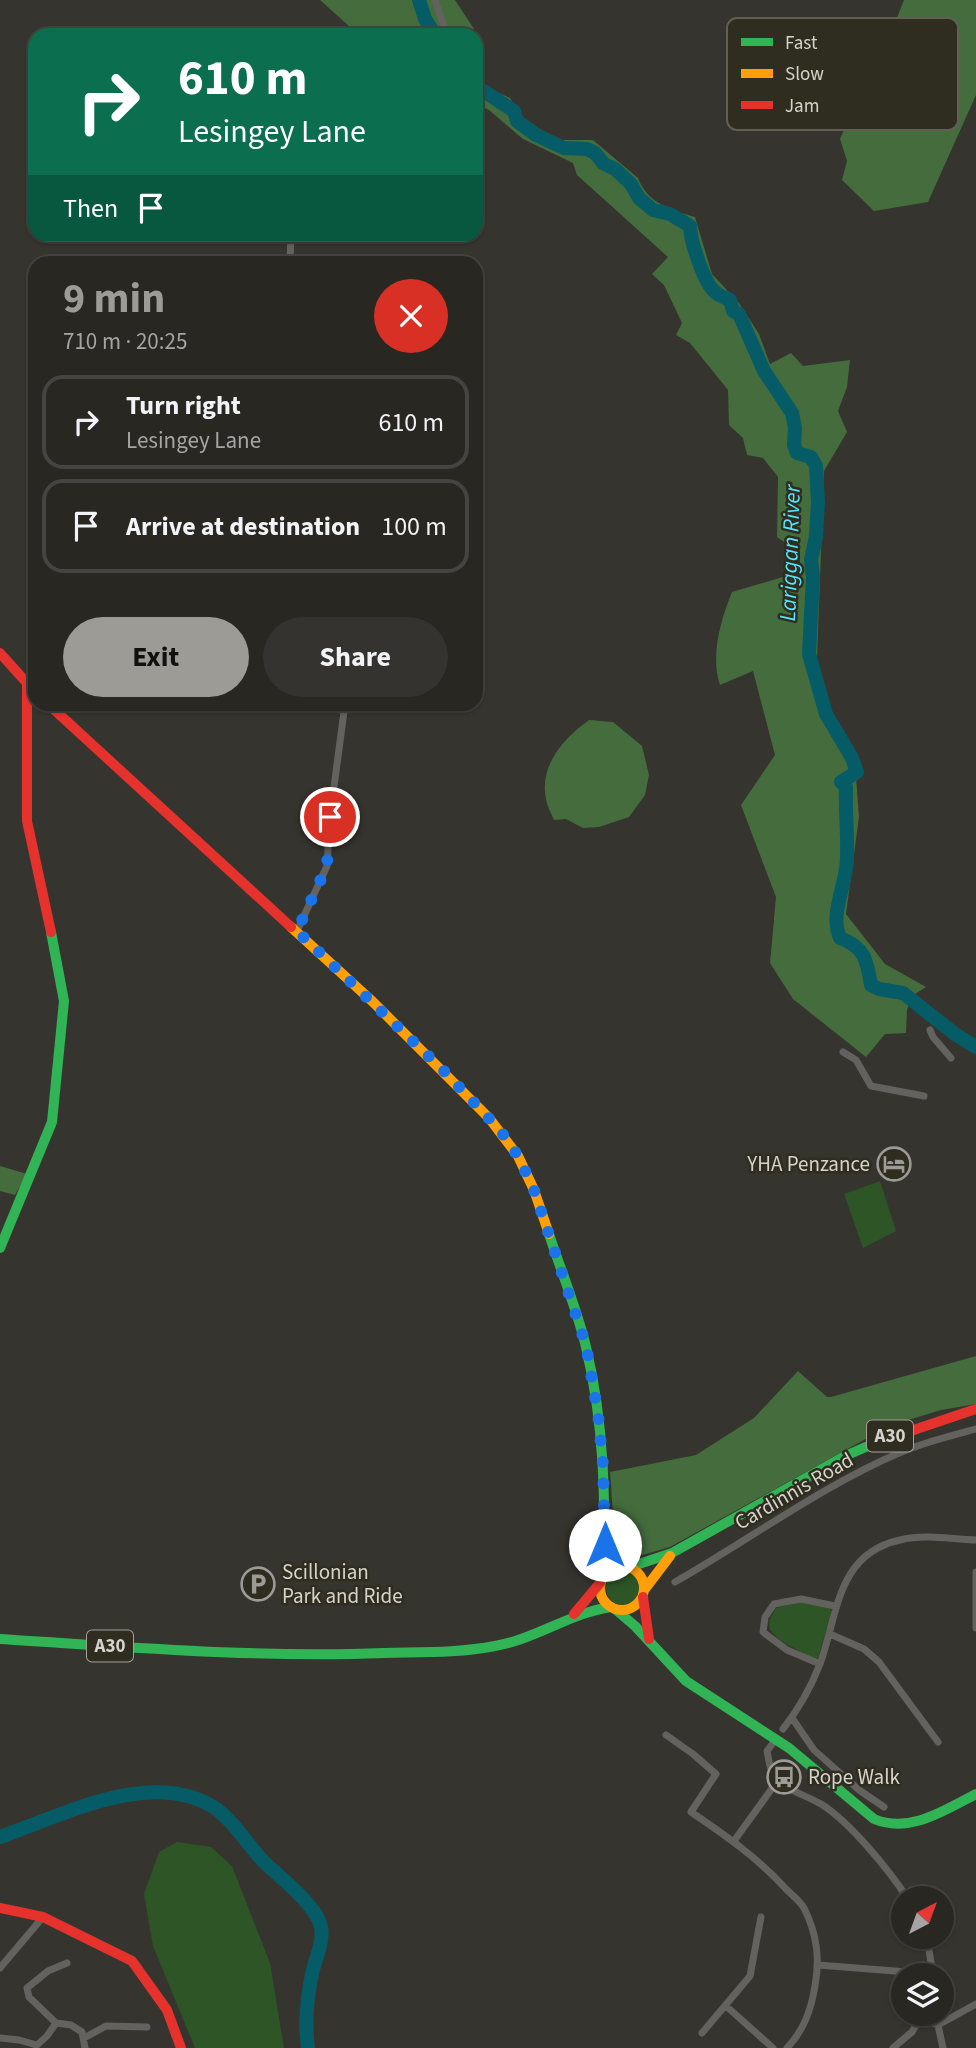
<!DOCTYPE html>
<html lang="en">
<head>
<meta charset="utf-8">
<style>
  :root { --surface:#282722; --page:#34332f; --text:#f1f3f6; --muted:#a5a5a5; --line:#444440; --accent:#9d9b95 }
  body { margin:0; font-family:"Source Sans 3",sans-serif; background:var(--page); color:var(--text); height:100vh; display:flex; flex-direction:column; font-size:26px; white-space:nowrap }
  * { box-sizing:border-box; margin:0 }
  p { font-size:23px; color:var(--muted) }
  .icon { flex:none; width:38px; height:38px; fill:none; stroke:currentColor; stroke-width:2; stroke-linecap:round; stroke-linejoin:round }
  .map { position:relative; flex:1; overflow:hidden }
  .side { position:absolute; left:28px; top:256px; width:455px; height:455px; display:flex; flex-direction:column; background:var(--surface); border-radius:21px; box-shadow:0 2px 5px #0004,0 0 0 2px var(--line) }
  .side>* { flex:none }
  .guide { position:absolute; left:28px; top:28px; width:455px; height:214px; border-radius:21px; box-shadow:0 2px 5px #0004,0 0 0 2px var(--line); background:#0b6e4f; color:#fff; overflow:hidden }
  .needle { width:46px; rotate:41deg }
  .controls { position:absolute; left:891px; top:1886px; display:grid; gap:14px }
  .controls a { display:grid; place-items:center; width:63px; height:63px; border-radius:50%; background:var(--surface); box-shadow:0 2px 5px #0004,0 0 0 2px var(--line); font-size:35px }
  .pin { position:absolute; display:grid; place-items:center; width:60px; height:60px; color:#fff; margin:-30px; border:4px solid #fff; border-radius:50%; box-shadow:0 2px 7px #0007 }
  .me { position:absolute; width:77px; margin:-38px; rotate:0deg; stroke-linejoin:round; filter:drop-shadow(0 0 5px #0008) }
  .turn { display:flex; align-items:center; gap:24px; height:147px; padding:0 35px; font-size:32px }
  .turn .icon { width:91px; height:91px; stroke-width:2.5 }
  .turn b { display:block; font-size:49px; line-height:60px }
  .then { display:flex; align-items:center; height:66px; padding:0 35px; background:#0003; gap:14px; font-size:26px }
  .round { display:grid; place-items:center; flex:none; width:74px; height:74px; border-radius:37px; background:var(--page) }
  .head { display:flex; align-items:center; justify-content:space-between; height:119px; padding:0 35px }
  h1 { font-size:42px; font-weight:700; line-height:52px; color:var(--accent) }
  .primary-button { display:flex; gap:14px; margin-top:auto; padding:14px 35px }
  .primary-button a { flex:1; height:80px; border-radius:42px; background:var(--accent); color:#111; font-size:28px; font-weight:700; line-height:80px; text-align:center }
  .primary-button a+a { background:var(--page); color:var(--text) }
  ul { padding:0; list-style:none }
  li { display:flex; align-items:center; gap:21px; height:94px; margin:0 14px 10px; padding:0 21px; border:4px solid var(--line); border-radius:21px }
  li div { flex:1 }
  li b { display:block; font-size:26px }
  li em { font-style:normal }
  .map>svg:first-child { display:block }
</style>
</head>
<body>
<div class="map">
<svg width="976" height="2048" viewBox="0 0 976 2048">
  <rect width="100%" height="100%" fill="#36342e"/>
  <path fill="#2d5526" d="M880,1181L896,1231L863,1248L844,1194Z
    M606 1588a17 17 0 1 1 34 0a17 17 0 1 1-34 0Z
    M806,1601L830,1607L831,1614L818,1658L813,1659L780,1640L770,1630L769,1621L776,1608Z
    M177,1842L211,1847L232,1866L270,1963L284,2048H195L153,1946L144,1894L159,1852Z"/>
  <path fill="#446c3d" d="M320,0H455L474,29L467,35H359Z
    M904,0H976V95L928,202L874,211L842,180L847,161L840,139L867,78L876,71Z
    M476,80L479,84L510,98L524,121L561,140H593L638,178C647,203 671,210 695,217L712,274L739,303L759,334L770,364L791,353L803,366L850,360L847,387L838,411L847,432L824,471L817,660L831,712L854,749L859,817L846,914L885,964L926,987L912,996L907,1010L906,1033L885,1034L866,1057L793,999L770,963L776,897L741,805L775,755L753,671L720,685C710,656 721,619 732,592L800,572V553L777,537L778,477L763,458L747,455L743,438L729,425L728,390L690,343L676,335L682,323L664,285L652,274L668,257L577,175L573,163L523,139L489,110L476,104Z
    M589,720L613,722L642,746L649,775L645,795L629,817L599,827L583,828L566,819L554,820C551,813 547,806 546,799C539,765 564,738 589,720Z
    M0,1166L27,1174L15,1195L0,1191Z
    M976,1356V1404L941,1410L889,1426L670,1547L632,1558C610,1534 613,1502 610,1472L696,1455L754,1418L798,1371L827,1397H831Z"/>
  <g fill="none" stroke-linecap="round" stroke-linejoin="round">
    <path stroke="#055c66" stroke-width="14" d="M419,0L425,19L435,35
      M476,86L514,111L517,121L536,135L564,148L587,149L595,153L604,164L615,169L631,184L639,198L653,210L670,214L690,226C690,240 704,283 715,292C719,296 726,298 730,300L733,311L739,314L764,371L792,413L795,428L794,445L797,453L811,457L816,466L818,502L816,536L811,560L813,577L809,654L826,714L852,758L857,772L841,782L846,787C845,811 848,835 847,858C847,885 829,913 840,938C865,947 867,961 871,985L879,989L903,993L955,1034L976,1047
      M0,1837C61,1816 152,1767 215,1808C235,1822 248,1846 265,1863C281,1878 317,1906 321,1927C324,1942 315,1959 312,1974C307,1997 305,2024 308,2048"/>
    <path stroke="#63625e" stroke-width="7" d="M435,0L447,35
      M290,262L291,234
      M297,931L327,866L330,817L345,704
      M930,1030L933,1037L951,1058
      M843,1052L856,1060L871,1086L924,1096
      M976,1572V1628
      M675,1582C749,1540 820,1487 899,1453C924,1442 950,1436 976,1429
      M830,1634L864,1649L879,1662L938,1742
      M820,1664L787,1650L763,1632L765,1617L774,1604L801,1599L835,1606
      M792,1718L814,1750L859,1790L884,1807
      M783,1729C798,1710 811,1687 820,1664C838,1615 836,1554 900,1540C924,1534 952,1539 976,1540
      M666,1735L693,1754L716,1774L691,1812C725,1835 758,1858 786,1889C792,1895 800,1901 804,1908C817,1934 820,1958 815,1986C811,2010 804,2030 787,2048
      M776,1739L767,1751C769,1761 770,1773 778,1781C790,1791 807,1796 821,1804C850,1822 889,1870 908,1899
      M734,1841L778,1780
      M927,1937L933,1976
      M818,1965L933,1974
      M0,1968L43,1917
      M726,2006L773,2048
      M921,2019L938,2025L976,2004
      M56,2023L29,1997L27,1988L48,1971L67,1963
      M56,2023L71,2025L82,2032L85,2048
      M938,2025L943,2048
      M702,2033L750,1976L761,1917
      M0,2038L19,2040L37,2045L47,2036L56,2023
      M84,2038L106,2026L147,2027
      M893,2048L912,2032L922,2015"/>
    <path stroke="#30b455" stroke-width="10" d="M549,1234C561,1271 577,1309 586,1347C604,1422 606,1500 603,1577
      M0,1248L52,1122L64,1001L51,932
      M630,1567L672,1553L845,1456L875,1443
      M615,1609L635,1626L686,1681L789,1748L874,1819C910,1834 945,1810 976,1794
      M0,1639C128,1647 255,1658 384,1653C421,1652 459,1653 495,1646C536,1639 570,1613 611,1607"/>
    <path stroke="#ff9f0a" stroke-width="10" d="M291,927L373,1002L489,1118L518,1156L534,1190L549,1234
      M600 1588a22 22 0 1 1 44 0a22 22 0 1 1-44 0Z
      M645,1589L670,1556"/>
    <path stroke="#e5322d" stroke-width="10" d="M0,653L35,692
      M27,684V821L51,932
      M48,704L291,927
      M875,1443L976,1409
      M607,1529L626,1565
      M643,1597L649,1639
      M574,1614L600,1583
      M0,1908L43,1917L132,1961L167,2010L181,2048"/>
  </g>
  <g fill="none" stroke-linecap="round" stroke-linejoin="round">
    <path stroke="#1a73e8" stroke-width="12" stroke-dasharray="0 21.6" d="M330,817L327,866L297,931L441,1068L500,1130L518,1156L534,1190L586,1345L598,1414L603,1465L605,1545"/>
  </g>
  <defs>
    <symbol id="hotel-ring" viewBox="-11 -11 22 22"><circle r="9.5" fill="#2f2c20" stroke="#9d9b95" stroke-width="1.5"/><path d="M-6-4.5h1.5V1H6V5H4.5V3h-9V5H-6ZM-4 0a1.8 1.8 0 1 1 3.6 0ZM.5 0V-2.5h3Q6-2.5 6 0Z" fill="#9d9b95"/></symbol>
    <symbol id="parking-ring" viewBox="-11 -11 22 22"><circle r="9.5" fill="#2f2c20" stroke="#9d9b95" stroke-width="1.5"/><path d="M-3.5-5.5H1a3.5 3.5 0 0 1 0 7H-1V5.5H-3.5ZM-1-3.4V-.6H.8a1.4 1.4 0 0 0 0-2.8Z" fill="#9d9b95"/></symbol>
    <symbol id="bus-ring" viewBox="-11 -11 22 22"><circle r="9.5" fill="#2f2c20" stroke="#9d9b95" stroke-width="1.5"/><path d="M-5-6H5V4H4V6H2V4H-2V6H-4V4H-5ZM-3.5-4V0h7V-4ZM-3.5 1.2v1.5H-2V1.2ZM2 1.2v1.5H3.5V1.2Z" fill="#9d9b95"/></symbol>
  </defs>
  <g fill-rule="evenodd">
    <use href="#hotel-ring" x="875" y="1145" width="38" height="38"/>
    <use href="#parking-ring" x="239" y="1565" width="38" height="38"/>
    <use href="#bus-ring" x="765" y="1758" width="38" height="38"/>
  </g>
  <g text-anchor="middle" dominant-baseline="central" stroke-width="5" stroke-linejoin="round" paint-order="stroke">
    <g fill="#2f2c20" stroke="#a3a198" stroke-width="2">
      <rect x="867" y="1420.5" width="46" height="31" rx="5"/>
      <rect x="87" y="1630.5" width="46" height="31" rx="5"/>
    </g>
    <g font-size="19" font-weight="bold" fill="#d5d3cc">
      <text x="890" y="1436">A30</text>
      <text x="110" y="1646">A30</text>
    </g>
    <g font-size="21" fill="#d5d3cc" stroke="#2f2c20" text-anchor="start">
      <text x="870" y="1164" text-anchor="end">YHA Penzance</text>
      <text x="282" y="1572">Scillonian<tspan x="282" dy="24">Park and Ride</tspan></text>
      <text x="808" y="1777">Rope Walk</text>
    </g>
    <g font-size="21" fill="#d5d3cc" stroke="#2f2c20">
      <text transform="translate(794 1491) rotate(-30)">Cardinnis Road</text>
    </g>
    <g font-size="23" font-style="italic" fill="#52e6fd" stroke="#2f2c20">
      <text transform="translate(790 553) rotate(-88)">Lariggan River</text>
    </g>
  </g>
  <rect x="727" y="18" width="231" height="112" rx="10" fill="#2f2c20" stroke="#615e54" stroke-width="2"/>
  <rect x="741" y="38" width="32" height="8" fill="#30b455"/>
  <rect x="741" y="69" width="32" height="9" fill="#ff9f0a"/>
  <rect x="741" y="101" width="32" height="8" fill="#e5322d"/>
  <g font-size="19" fill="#d5d3cc">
    <text x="785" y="49">Fast</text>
    <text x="785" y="80">Slow</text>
    <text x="785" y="112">Jam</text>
  </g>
</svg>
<div class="controls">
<a><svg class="needle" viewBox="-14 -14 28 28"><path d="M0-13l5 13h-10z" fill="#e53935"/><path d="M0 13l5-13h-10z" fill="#a5a5a5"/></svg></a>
<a><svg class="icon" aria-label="layers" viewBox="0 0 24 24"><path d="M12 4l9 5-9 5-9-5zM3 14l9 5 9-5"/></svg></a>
</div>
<div class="pin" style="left:330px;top:817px;background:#d93025"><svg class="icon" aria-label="arrive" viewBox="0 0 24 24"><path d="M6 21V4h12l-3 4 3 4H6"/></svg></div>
<svg class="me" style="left:605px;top:1545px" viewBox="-20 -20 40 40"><circle r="19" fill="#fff"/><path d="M0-13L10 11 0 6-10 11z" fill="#1a73e8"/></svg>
<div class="guide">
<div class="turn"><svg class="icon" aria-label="right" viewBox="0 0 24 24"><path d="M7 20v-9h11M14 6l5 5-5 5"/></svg><div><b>610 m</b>Lesingey Lane</div></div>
<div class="then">Then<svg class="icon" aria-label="arrive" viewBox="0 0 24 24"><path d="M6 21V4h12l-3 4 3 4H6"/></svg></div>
</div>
<section class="side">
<div class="head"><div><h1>9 min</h1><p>710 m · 20:25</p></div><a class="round" style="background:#d93025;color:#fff"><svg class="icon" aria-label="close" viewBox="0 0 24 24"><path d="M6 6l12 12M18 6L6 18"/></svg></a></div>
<ul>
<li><svg class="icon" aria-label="right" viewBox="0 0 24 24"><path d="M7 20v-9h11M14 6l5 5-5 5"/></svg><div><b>Turn right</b><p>Lesingey Lane</p></div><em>610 m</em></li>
<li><svg class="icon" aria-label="arrive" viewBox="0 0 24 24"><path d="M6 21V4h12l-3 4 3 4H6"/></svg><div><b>Arrive at destination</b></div><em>100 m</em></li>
</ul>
<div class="primary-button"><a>Exit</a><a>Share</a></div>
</section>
</div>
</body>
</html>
